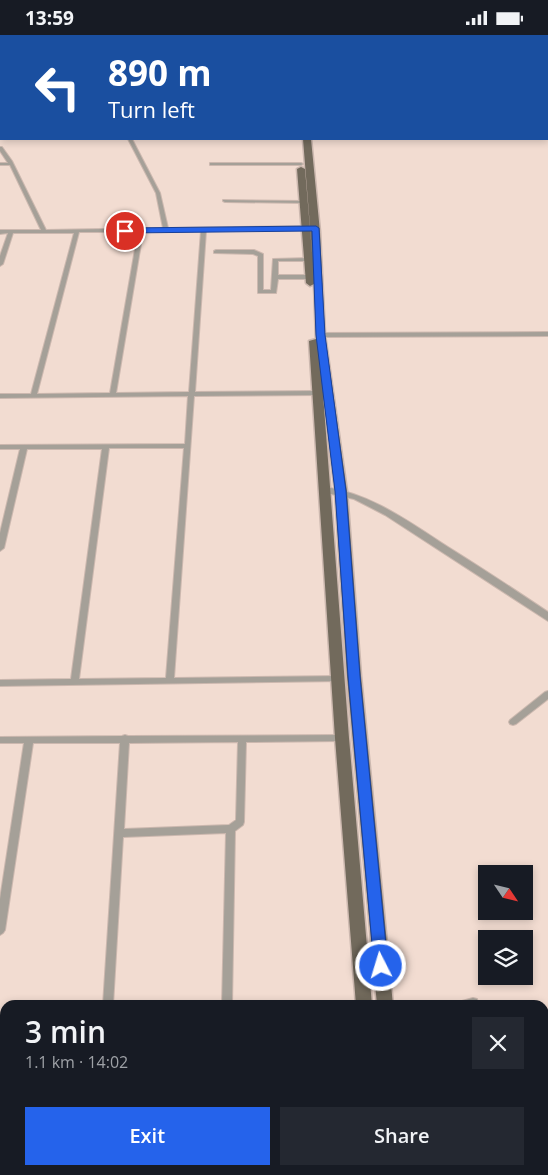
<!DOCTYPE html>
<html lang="en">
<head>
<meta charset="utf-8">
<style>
  :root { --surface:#171b24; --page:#242831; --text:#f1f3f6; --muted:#9ea1a6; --accent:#2563eb }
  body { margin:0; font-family:"Open Sans",sans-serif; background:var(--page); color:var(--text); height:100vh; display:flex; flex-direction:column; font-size:19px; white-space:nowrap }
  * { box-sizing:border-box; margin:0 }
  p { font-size:16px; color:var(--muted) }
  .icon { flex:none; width:28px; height:28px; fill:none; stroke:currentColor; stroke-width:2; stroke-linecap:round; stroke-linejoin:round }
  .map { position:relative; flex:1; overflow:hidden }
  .details { position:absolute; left:0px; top:965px; width:549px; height:175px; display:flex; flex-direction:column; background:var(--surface); border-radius:15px 15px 0 0; box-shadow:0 2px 8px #0003 }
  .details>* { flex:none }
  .guide { position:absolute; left:0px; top:0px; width:549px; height:105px; box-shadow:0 2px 8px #0003; background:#1a4fa0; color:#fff; overflow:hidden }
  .needle { width:32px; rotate:125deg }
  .controls { position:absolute; left:478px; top:830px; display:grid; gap:10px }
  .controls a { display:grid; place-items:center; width:55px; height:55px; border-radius:0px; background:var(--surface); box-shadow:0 2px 8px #0003; font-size:25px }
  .pin { position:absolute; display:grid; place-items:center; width:42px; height:42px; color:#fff; margin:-21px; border:2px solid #fff; border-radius:50%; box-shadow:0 1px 5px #0007 }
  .me { position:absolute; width:55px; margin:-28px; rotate:355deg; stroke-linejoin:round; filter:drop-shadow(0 0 4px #0008) }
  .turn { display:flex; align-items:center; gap:18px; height:105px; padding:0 25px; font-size:22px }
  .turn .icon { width:65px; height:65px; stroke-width:2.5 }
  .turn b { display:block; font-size:35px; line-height:42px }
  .round { display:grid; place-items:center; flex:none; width:52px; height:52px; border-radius:0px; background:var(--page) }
  .headline { display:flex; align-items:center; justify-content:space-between; height:85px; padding:0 25px }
  h1 { font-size:30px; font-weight:600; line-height:38px }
  .primary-button { display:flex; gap:10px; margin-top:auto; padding:10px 25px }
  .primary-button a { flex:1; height:58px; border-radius:0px; background:var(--accent); color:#fff; font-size:20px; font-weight:600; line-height:58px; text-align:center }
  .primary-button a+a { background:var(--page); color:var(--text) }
  .status { display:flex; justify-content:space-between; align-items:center; height:35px; padding:0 25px; background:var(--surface); direction:ltr }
  .status svg { height:14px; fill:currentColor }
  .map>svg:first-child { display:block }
</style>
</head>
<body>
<div class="status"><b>13:59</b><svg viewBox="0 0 49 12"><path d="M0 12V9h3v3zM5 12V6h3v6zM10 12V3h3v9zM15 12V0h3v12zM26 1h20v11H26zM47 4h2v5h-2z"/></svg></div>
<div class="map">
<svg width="548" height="1140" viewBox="0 0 548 1140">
  <rect width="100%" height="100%" fill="#f2dcd1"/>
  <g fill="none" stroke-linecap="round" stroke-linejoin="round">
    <defs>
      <path id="minor" d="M85,0H89V1H85Z
        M538,0H542L541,1H537Z
        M0,94H1V96H0Z
        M128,104H132L160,158L168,193L311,191L314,193L311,195L206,196L195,357L317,356L320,358L317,360L194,361L174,643L339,641L342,642L343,644L342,646L0,651V645L71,644L102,414H27L4,513L0,516V498L20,414H0V410L185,409L188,361L0,363V359H31L74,198H13L3,229L0,231V221L8,198L0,199V195H41L10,130H0V128H8L0,116V112H2L12,126L46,195L163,193L156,158ZM201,196L189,357L116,358L143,197ZM79,197H138L110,358L37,359ZM109,413H184L166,643L79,644Z
        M210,128H301L303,129L301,130H210Z
        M223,165L304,166L306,167L304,168L225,167L223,166Z
        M216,215H254L263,219V255H271L273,224L310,223L311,224L308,226H278V240H310L313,242L310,244H278L276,258H258V221L253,219L214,218V216Z
        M548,297V301L320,302L317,300L320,298Z
        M548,656V664L516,689L513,690L510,689L509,687L510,685L545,657Z
        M125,700L128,701L342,700L345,701L346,703L345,705L342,706L246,707L244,787L243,790L235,796L232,970H222L226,798L123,802L113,970H103L120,708H33L5,895L3,898L0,900V864L24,708H0V702L122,701ZM238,707L236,785L229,790L124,794L129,708Z
        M473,963L477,964L478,968L477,970H461L462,966Z"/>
      <path id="tertiary" d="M325,452C372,459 409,487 448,512C482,533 515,555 548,577V586L385,480L354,464L322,457L321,455Z
        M0,1036H5V1050H0Z
        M0,1057H5V1071H0Z"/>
      <path id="secondary" d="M283,0H289V1H283Z
        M300,0H306V1H300Z"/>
      <path id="primary" d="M295,0H301V1H295Z
        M303,104H311L320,197L325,300L347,456L361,641L393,970H377L347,641L335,456L323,359L349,703L372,970H356L335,703L309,306L316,304L314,249L310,251L306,248L297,134L301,132L305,134L313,229Z
        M367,1135H385L386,1140H368Z
        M391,1135H409L410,1140H392Z"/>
    </defs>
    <use href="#minor" stroke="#ccb8af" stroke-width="2"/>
    <use href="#tertiary" stroke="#ccb8af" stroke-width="2"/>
    <use href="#secondary" stroke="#ccb8af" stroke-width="3"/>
    <use href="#primary" stroke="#ccb8af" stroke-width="3"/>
    <use href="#minor" fill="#a5a098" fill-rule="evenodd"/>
    <use href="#tertiary" fill="#a5a098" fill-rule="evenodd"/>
    <use href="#secondary" fill="#878175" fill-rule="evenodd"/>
    <use href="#primary" fill="#726a5c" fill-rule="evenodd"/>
  </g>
  <path fill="#2563eb" stroke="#184099" d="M316,191L319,193L325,300L346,456L360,641L388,931L386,937L381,939L376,937L374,931L348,641L335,456L316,300L312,196L125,198L121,196L125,193Z"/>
</svg>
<div class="controls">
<a><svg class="needle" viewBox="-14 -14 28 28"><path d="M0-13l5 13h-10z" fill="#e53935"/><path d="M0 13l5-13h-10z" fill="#9ea1a6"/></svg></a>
<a><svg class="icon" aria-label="layers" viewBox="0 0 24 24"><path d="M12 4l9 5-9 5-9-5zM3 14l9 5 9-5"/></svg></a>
</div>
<div class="pin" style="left:125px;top:196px;background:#d93025"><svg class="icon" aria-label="arrive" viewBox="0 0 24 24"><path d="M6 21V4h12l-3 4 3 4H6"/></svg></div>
<svg class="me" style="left:381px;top:931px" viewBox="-20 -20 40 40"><circle r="17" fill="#2563eb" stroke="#fff" stroke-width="3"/><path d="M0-11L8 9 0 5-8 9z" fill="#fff"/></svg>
<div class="guide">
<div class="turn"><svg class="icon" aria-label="left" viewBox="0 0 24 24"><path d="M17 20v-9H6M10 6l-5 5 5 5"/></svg><div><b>890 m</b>Turn left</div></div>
</div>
<section class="details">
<div class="headline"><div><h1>3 min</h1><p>1.1 km · 14:02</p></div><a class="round"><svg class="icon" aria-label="close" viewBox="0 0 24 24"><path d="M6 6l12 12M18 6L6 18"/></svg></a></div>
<div class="primary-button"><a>Exit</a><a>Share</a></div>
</section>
</div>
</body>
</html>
